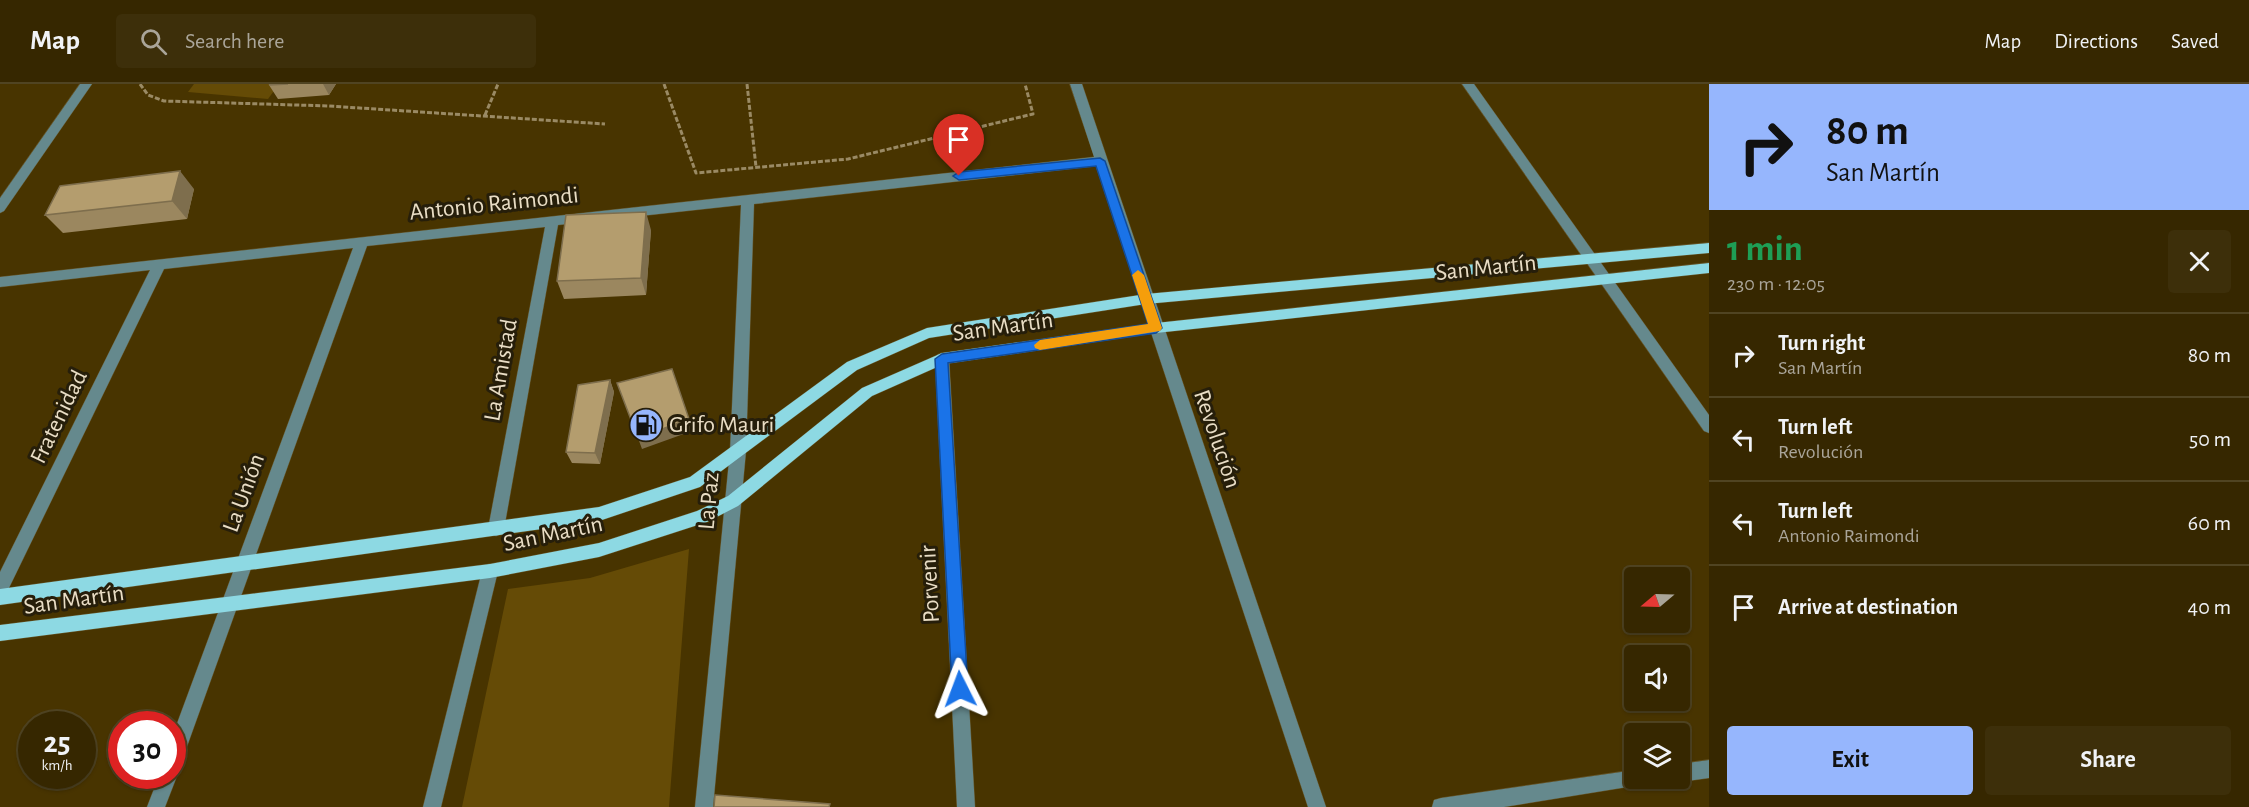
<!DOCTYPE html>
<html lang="en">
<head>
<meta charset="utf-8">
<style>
  :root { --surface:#362700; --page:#3d2f0a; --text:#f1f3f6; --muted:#aaa599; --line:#504422; --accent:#96b6fd }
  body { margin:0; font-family:"Alegreya Sans",sans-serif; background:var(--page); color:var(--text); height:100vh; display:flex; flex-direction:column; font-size:22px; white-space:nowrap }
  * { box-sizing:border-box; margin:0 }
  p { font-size:20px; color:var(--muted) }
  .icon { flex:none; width:33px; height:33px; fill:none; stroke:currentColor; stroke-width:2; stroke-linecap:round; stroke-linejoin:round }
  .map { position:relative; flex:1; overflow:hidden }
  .sheet { display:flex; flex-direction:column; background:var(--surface); width:540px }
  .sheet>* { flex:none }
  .hud { background:#96b6fd; color:#111; overflow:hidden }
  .needle { width:39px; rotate:251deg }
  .buttons { position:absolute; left:1624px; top:483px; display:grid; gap:12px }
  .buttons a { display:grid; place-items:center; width:66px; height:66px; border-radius:6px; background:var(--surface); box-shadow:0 2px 4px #0004,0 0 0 2px var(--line); font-size:30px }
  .speed { position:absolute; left:18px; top:627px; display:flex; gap:12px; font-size:30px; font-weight:700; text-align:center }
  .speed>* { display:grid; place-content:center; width:78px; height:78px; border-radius:50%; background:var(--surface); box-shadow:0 2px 4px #0004,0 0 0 2px var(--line); line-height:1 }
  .speed small { font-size:15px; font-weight:400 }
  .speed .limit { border:9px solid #d22; background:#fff; color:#111 }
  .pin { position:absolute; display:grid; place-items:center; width:51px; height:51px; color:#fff; margin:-62px -26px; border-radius:50% 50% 50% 0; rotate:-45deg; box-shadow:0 0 6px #0007 }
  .pin .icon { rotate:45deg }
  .me { position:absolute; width:66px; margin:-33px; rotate:357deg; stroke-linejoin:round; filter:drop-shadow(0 0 4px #0008) }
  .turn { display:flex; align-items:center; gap:21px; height:126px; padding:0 18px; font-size:27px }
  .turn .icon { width:78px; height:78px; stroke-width:2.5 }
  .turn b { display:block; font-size:42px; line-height:51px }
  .round { display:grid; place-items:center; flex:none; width:63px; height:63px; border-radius:6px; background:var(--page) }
  .headline { display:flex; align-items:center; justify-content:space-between; height:102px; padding:0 18px }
  h1 { font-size:36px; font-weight:700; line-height:45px; color:#1e9e55 }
  .button { display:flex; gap:12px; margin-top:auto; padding:12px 18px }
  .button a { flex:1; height:69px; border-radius:6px; background:var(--accent); color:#111; font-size:24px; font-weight:700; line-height:69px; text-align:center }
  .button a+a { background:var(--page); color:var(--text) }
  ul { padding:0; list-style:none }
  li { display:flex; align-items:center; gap:18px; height:84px; padding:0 18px; border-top:2px solid var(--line) }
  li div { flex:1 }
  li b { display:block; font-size:22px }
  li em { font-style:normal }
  header { display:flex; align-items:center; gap:36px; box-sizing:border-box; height:84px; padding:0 30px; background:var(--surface); border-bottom:2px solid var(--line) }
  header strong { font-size:28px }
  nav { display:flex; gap:33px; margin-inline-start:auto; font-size:21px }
  .search { width:420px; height:54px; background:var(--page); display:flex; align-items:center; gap:15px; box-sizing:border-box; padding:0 21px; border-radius:6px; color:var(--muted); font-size:22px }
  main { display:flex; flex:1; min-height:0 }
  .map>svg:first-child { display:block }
</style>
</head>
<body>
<header>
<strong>Map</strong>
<div class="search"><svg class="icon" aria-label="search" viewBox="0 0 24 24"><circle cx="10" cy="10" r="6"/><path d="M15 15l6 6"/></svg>Search here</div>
<nav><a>Map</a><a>Directions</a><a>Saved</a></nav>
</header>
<main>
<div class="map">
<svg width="1709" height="723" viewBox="0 0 1709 723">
  <rect width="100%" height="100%" fill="#483400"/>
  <path fill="#654b06" d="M194,0H279L268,15L188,8Z
    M689,465L669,723H462L508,505L590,494Z"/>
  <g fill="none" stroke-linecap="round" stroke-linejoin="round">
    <defs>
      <path id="minor" d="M80,0H92L4,127L0,129V114Z
        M1070,0H1082L1326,723H1308L1096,82L754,120L746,367L713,723H695L730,367L741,121L558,141L504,445L502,450L496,452L490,450L488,445L545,143L367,162L181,679L178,685L175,687L177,692L165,723H147L159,692H172V653L353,164L164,185L6,510L0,513V488L150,186L0,203V193L1094,73Z
        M1462,0H1474L1709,331V349L1704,347Z
        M942,269L947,271L949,275L975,723H957L935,275L937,271Z
        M490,480L496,482L498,487L441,723H423L482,487L484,482Z
        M1709,676V694L1680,698L1674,695L1680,694V680Z
        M1635,686V694H1649L1646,700L1504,723H1432L1434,716L1441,714Z"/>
      <path id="major" d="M1709,159V169L1146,220L929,254L857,286L700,403L599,437L0,521V505L599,423L690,393L847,278L927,244L1146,210Z
        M1709,179V189L1156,249L944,280L872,312L738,422L707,438L599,473L490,494L0,557V541L490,480L599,459L697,427L728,412L862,304L942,269L1156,239Z"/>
    </defs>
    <use href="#minor" stroke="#655223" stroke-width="1"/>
    <use href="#major" stroke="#655223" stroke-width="1"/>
    <path stroke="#9a8a64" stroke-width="3" stroke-dasharray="5 2" stroke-linecap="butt" d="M140,0L148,11L164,17L329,22L605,40
      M664,0L696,89L848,75L1033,30L1025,0
      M747,0L756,83
      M485,31L498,0"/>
    <use href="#minor" fill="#65898d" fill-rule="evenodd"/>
    <use href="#major" fill="#8dd9e3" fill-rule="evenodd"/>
  </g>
  <path fill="#9b875f" d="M271,0H336L329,11L278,15L269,1Z
    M194,105L187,135L63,149L45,131Z
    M651,146L646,211L564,215L557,197Z
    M610,296L614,308L600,380L572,379L566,368Z"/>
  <path fill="#7e6e4d" d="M323,0H336L329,11Z
    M180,87L194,105L187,135L172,117Z
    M646,128L651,146L646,211L641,194Z
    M610,296L614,308L600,380L595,369Z
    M689,335L692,347L642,365L638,354Z"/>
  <path fill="#b49d6e" stroke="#7e6e4d" stroke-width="1.5" d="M271,0H288L269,1Z
    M180,87L172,117L45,131L60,102Z
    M646,128L641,194L557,197L566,131Z
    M672,285L689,335L638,354L617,299Z
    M610,296L595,369L566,368L578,301Z
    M715,711L830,720L829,723H714Z"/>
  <path fill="#1a73e8" stroke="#114b97" stroke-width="1.5" d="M1100,74L1105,77L1162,244L1156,249L948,279L968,605L965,611L960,613L954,611L952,605L935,275L942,270L1148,240L1096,82L959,96L953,92L959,88Z"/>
  <path fill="#f59e0b" d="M1138,186L1144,191L1162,244L1160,247L1040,266L1035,264L1034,261L1040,256L1148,240L1132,191Z"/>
  <defs>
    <symbol id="fuel-disc" viewBox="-11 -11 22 22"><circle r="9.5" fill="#96b6fd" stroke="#261e0a"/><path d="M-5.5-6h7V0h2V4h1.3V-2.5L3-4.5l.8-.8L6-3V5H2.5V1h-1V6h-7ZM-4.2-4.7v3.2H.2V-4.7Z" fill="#111"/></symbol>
  </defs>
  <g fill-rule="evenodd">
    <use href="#fuel-disc" x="627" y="322" width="38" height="38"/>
  </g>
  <g text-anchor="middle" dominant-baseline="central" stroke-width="6" stroke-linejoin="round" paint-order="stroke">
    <g font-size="24" fill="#e9ddc5" stroke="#261e0a">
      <text transform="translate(494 120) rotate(-6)">Antonio Raimondi</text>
      <text transform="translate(1486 184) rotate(-6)">San Martín</text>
      <text transform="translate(1003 243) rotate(-8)">San Martín</text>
      <text transform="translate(501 286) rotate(-80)">La Amistad</text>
      <text transform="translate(59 333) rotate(-64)">Fratenidad</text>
      <text transform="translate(1217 355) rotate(71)">Revolución</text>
      <text transform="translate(244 409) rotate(-70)">La Unión</text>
      <text transform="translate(709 417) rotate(-85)">La Paz</text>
      <text transform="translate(553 450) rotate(-12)">San Martín</text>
      <text transform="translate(930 500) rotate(-93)">Porvenir</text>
      <text transform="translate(74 516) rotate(-8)">San Martín</text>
    </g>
    <g font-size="24" fill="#e9ddc5" stroke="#261e0a" text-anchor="start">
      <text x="669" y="341">Grifo Mauri</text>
    </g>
  </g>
</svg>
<div class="buttons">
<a><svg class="needle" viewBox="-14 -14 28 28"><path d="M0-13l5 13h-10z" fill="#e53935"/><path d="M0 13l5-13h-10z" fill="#aaa599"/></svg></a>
<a><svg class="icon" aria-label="sound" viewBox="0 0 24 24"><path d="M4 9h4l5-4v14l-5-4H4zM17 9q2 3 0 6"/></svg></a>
<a><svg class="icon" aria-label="layers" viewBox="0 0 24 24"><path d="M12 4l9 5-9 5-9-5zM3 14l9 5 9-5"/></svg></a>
</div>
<div class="speed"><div>25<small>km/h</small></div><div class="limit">30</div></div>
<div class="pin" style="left:959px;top:92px;background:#d93025"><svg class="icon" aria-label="arrive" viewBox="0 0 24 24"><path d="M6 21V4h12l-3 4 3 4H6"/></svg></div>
<svg class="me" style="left:960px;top:605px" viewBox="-20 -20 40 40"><path d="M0-17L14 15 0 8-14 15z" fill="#1a73e8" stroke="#fff" stroke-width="4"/></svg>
</div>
<section class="sheet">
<div class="hud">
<div class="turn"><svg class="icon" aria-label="right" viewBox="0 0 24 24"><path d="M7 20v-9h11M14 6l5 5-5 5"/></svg><div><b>80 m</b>San Martín</div></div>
</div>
<div class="headline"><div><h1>1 min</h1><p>230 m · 12:05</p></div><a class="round"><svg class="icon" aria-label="close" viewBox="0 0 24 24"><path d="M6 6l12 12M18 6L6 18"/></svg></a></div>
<ul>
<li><svg class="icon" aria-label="right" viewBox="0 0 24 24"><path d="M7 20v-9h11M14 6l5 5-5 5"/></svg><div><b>Turn right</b><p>San Martín</p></div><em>80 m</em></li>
<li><svg class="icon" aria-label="left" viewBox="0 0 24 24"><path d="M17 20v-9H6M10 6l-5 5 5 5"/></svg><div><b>Turn left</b><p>Revolución</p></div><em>50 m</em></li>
<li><svg class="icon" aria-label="left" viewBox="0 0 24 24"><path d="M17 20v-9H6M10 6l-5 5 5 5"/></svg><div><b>Turn left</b><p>Antonio Raimondi</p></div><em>60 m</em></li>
<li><svg class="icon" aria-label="arrive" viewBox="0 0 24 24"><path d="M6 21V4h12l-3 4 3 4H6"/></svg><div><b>Arrive at destination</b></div><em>40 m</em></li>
</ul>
<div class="button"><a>Exit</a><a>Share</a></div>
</section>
</main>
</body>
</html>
